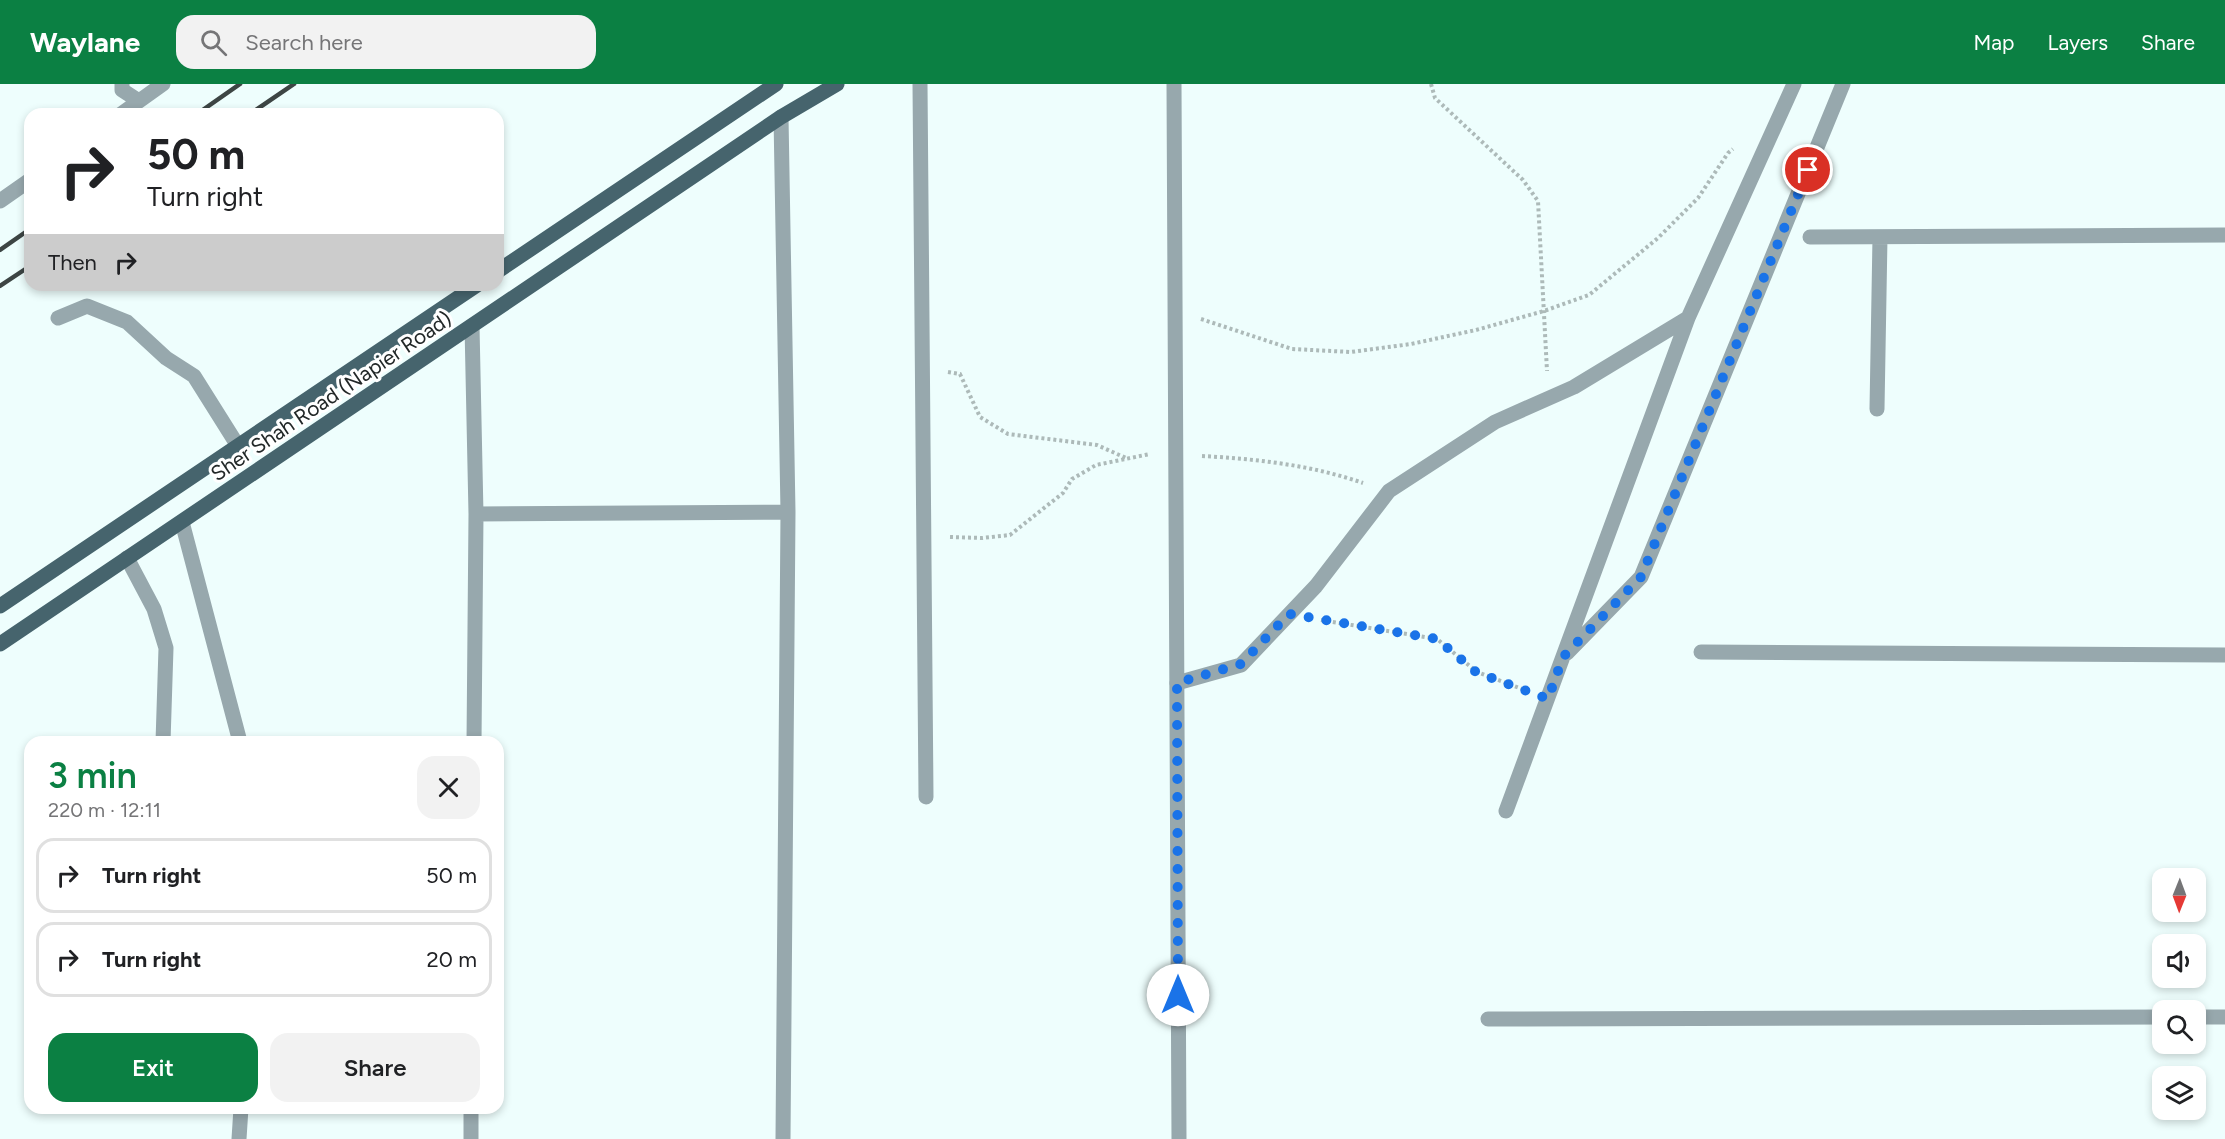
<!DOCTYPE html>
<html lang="en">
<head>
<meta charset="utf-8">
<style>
  :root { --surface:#fff; --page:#f2f2f2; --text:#202124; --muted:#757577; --line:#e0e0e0; --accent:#0b8043 }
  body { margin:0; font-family:Figtree,sans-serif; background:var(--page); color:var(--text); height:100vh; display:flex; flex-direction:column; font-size:22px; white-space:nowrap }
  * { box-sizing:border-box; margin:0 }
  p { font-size:20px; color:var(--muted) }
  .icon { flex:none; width:33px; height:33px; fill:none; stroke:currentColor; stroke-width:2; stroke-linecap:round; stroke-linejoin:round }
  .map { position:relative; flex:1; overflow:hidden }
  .sheet { position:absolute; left:24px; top:652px; width:480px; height:378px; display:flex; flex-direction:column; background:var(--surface); border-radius:18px; box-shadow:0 3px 9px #0003 }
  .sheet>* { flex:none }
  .hud { position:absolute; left:24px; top:24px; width:480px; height:183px; border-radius:18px; box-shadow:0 3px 9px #0003; background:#fff; color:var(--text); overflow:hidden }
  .needle { width:39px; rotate:181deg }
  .fabs { position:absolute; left:2152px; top:784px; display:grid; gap:12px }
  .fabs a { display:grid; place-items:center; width:54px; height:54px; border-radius:12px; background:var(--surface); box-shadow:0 3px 9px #0003; font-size:30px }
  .pin { position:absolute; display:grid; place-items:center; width:51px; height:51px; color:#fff; margin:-26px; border:3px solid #fff; border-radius:50%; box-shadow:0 2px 6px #0007 }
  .me { position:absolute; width:66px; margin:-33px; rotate:0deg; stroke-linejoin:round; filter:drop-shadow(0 0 4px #0008) }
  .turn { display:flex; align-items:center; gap:21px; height:126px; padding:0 24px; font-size:27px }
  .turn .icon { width:78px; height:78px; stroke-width:2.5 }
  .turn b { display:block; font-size:42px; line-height:51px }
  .then { display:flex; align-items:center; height:57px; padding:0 24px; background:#0003; gap:12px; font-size:22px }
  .round { display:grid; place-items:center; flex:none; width:63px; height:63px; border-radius:18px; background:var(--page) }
  .head { display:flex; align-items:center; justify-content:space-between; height:102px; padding:0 24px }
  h1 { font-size:36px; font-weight:600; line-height:45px; color:var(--accent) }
  .cta { display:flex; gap:12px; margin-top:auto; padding:12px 24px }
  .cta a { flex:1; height:69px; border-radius:18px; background:var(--accent); color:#fff; font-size:24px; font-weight:600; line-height:69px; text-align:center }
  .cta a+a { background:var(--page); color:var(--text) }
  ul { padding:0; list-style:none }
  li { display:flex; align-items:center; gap:18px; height:75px; margin:0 12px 9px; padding:0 12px; border:3px solid var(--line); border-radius:18px }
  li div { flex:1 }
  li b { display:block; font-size:22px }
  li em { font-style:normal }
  header { display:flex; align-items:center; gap:36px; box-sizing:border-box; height:84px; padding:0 30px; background:var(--accent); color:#fff }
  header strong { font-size:28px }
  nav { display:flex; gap:33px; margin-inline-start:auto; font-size:21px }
  .search { width:420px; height:54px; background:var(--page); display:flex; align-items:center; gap:15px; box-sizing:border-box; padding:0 21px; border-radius:18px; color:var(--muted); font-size:22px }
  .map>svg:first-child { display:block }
</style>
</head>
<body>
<header>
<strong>Waylane</strong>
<div class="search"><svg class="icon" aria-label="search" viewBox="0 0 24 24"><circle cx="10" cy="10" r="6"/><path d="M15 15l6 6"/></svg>Search here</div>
<nav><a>Map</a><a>Layers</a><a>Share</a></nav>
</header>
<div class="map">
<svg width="2225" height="1055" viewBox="0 0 2225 1055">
  <rect width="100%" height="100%" fill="#eefefd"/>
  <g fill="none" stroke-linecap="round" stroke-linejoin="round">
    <path stroke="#adbab9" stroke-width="4" stroke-dasharray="3 3" stroke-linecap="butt" d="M1431,0L1435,14L1523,96L1538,117L1547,287
      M1201,235L1292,265L1351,268L1411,260L1476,246L1544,227L1589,211L1658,154L1698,114L1728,69L1733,65
      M948,288L960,290L980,333L1008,350L1097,361L1126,374
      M1202,372C1257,375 1311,381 1363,399
      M950,453L982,454L1010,451L1063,409L1072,395L1096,381L1150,370
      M1321,536L1437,555L1477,588L1522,605"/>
    <path stroke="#97a8ad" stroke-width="15" d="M122,0V6L139,17
      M920,0L926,713
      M121,30L163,0
      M781,33L788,428L783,1055
      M0,117L30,96
      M1810,153L2225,151
      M58,234L87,222L127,238L166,274L194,292L238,362
      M1688,234L1794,0
      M472,242L476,430L474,658
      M1877,325L1880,153
      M476,430L788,428
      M182,438L240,658
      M127,474L154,525L166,564L163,658
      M1701,568L2225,571
      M1567,569L1641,493L1843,0
      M1177,599L1241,581L1316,502L1389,407L1495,338L1574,303L1688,234L1506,727
      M2196,933H2225
      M1488,935L2163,933
      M239,1055L241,1024
      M471,1055V1024"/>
    <path stroke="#97a8ad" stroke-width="15" d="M1174,0L1179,1055"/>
    <path stroke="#46646d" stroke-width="15" d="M498,187L776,0
      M0,522L477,201
      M0,560L781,33L837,0"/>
    <path stroke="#3d4544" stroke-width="4.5" d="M197,30L240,0
      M250,30L294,0
      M0,166L30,145
      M0,202L30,182"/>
  </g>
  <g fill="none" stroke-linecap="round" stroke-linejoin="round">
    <path stroke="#1a73e8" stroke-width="10" stroke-dasharray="0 18" d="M1178,911L1177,599L1241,580L1289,530L1437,555L1476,588L1548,615L1563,573L1641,493L1808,86"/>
  </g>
  <g text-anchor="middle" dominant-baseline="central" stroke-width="6" stroke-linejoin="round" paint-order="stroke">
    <g font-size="21" fill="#222828" stroke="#fff">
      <text transform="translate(331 312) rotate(-34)">Sher Shah Road (Napier Road)</text>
    </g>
  </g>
</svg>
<div class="fabs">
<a><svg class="needle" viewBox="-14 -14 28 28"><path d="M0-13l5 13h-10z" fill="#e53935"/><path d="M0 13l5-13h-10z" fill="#757577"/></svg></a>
<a><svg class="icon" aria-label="sound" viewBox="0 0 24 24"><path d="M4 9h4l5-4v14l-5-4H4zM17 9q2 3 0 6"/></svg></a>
<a><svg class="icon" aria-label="search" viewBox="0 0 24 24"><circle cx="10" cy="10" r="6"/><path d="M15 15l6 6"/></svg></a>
<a><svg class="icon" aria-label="layers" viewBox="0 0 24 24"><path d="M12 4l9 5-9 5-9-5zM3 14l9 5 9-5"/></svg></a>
</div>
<div class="pin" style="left:1808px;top:86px;background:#d93025"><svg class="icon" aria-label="arrive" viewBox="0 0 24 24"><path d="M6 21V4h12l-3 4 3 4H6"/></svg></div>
<svg class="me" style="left:1178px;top:911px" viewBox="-20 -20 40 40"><circle r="19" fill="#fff"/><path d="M0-13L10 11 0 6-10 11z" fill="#1a73e8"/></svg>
<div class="hud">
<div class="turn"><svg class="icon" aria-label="right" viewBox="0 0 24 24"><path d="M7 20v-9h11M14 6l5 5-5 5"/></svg><div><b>50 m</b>Turn right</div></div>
<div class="then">Then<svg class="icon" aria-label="right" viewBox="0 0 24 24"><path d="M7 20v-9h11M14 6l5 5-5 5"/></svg></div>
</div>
<section class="sheet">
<div class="head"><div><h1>3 min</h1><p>220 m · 12:11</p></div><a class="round"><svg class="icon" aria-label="close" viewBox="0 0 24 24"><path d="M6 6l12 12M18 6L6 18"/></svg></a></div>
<ul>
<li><svg class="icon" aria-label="right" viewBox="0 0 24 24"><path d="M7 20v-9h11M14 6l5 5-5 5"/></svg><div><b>Turn right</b></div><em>50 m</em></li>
<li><svg class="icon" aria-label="right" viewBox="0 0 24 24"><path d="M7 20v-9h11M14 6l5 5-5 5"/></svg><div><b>Turn right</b></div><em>20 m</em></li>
</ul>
<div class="cta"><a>Exit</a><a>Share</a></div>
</section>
</div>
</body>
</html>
